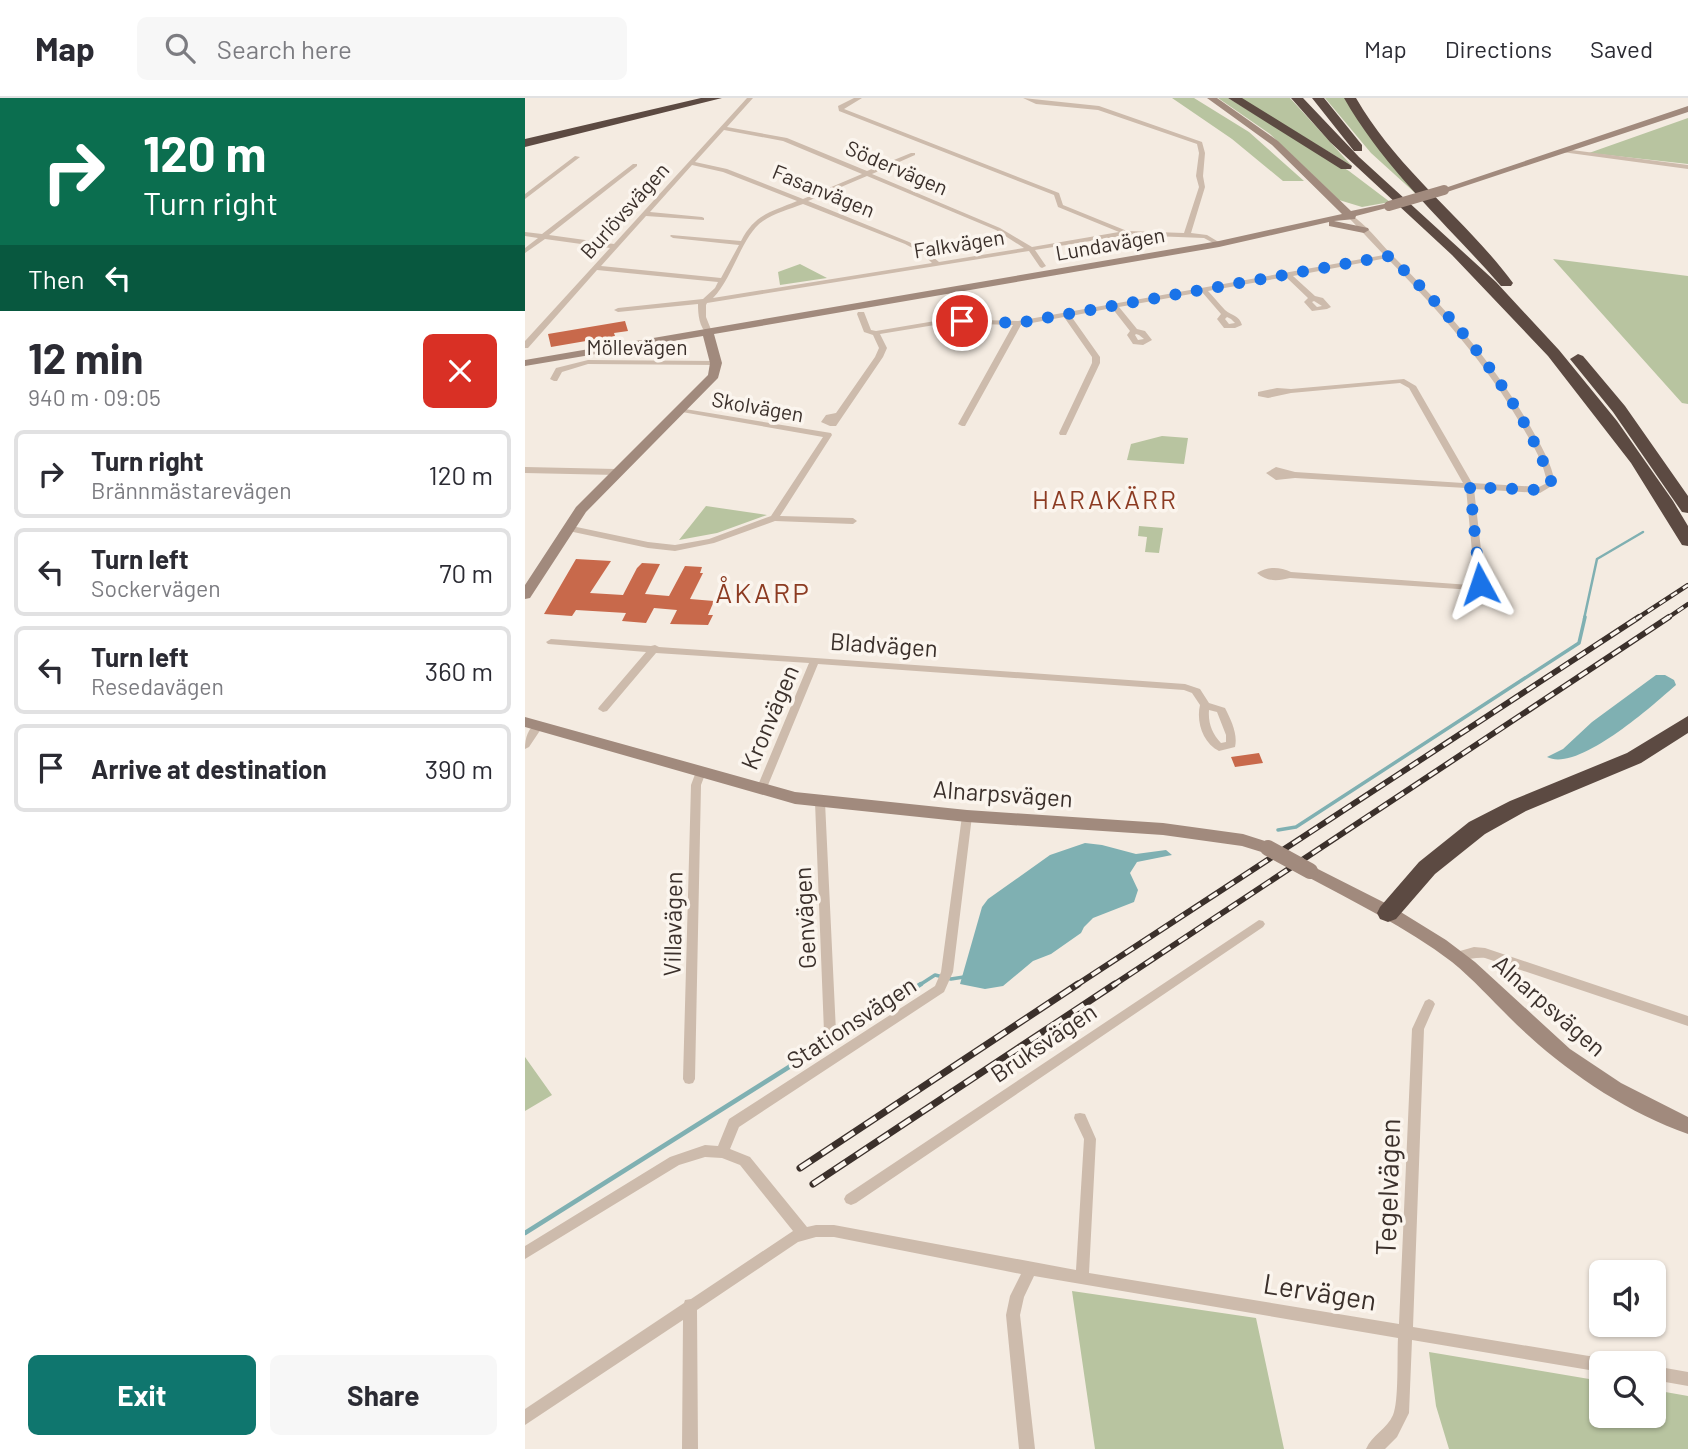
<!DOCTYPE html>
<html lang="en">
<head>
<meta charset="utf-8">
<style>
  :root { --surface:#fff; --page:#f7f7f7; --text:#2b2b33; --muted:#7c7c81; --line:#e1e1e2; --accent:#0f766e }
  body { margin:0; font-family:Barlow,sans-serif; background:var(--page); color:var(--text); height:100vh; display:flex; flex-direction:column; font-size:26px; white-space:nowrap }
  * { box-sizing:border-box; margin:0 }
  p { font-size:23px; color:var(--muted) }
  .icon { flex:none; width:38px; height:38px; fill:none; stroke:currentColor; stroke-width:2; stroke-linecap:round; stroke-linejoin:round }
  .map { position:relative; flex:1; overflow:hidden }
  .panel { display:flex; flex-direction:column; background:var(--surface); width:525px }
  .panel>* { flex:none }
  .top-card { background:#0b6e4f; color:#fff; overflow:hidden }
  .fabs { position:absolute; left:1064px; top:1162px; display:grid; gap:14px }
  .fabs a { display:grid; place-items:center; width:77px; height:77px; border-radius:10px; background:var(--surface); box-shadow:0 2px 5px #0004; font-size:35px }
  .pin { position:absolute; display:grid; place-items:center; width:60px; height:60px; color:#fff; margin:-30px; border:4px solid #fff; border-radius:50%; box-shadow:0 2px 7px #0007 }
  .me { position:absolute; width:77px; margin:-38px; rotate:355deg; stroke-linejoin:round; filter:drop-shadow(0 0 5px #0008) }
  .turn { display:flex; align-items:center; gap:24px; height:147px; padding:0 28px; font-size:32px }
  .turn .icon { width:91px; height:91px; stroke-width:2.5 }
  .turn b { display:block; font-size:49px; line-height:60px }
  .then { display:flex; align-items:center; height:66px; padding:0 28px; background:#0003; gap:14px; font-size:26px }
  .round { display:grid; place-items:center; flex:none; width:74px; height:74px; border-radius:10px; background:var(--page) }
  .overview { display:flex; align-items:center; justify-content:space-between; height:119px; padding:0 28px }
  h1 { font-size:42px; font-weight:700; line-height:52px }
  .action { display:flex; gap:14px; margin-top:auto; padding:14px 28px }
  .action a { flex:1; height:80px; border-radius:10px; background:var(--accent); color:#fff; font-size:28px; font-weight:700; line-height:80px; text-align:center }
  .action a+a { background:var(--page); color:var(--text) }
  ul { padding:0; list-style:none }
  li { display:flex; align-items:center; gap:21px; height:88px; margin:0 14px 10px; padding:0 14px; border:4px solid var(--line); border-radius:10px }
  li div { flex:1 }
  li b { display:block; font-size:26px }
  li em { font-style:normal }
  header { display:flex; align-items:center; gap:42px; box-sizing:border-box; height:98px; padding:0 35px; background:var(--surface); border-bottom:2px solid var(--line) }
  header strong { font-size:33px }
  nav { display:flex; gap:38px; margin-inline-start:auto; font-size:24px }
  .search { width:490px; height:63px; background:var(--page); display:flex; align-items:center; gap:18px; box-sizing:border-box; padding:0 24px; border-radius:10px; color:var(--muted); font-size:26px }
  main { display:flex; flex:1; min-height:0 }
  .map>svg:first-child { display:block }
</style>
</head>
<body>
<header>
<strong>Map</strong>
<div class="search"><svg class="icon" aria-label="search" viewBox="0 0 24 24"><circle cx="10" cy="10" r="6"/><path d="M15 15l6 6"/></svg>Search here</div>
<nav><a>Map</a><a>Directions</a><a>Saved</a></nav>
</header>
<main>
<section class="panel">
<div class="top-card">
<div class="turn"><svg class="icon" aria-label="right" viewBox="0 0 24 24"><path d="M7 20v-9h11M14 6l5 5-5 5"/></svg><div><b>120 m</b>Turn right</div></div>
<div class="then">Then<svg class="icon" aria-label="left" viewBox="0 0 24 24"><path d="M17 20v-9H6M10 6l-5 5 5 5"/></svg></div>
</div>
<div class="overview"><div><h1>12 min</h1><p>940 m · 09:05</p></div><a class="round" style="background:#d93025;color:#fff"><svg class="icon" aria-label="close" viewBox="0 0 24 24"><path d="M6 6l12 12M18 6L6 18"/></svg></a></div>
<ul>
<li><svg class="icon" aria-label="right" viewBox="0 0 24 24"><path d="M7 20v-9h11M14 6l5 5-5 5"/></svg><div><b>Turn right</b><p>Brännmästarevägen</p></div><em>120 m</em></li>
<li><svg class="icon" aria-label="left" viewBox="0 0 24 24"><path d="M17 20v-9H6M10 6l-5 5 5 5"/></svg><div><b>Turn left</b><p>Sockervägen</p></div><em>70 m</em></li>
<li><svg class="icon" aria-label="left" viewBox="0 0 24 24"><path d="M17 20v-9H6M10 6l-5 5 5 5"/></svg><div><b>Turn left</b><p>Resedavägen</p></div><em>360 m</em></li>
<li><svg class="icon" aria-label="arrive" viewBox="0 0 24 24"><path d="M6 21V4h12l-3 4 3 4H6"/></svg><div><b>Arrive at destination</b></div><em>390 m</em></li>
</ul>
<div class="action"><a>Exit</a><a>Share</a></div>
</section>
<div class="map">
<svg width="1163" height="1351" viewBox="0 0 1163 1351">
  <rect width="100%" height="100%" fill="#f4ebe1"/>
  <path fill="#b8c4a0" d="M647,0H669L724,34L779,83H758L707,41Z
    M693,0H703L824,73L865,104L837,109L814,102L745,36Z
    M715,0H765L827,68Z
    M800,0H822C848,52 882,83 922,124L846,55Z
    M1163,20V66L1064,55Z
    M1028,161L1163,178V306L1157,305Z
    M275,166L302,180L255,187L253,174Z
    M637,338L663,340L659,366L602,362L606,346Z
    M181,408L242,417L192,435L154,442Z
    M614,428L638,430L634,455L620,454L622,439L613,438Z
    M0,959L27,997L0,1013Z
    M547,1193L731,1220L759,1351H570Z
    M904,1254L1076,1283V1318H1129V1292L1163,1298V1351H924L911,1308Z"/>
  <path fill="#7fb0b2" d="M1131,577H1140L1149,582L1151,587C1128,607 1053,675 1022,659L1038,651L1067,624Z
    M560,745L577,747L611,756L641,752L647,757L612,764L605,775L613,792L609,804L568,820L559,829L556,835L526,856L508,863L478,888L460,891L435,886L457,809L463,801L525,757Z"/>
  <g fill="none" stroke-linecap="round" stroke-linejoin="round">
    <path stroke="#7fb0b2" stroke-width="2.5" d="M1059,521L1072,461L1118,434"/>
    <path stroke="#7fb0b2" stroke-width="3.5" d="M753,732L771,729L1054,545L1060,519
      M393,888L410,877L426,881L439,879"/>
    <path stroke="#7fb0b2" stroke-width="4.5" d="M0,1135L396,886"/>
  </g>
  <path fill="#c8694b" d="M100,223L103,233L89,235L90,238L26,249L23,236Z
    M51,461L86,463L65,495L98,497L112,470L117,465L135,466L120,496L144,498L160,468L177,469L175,475H178L165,501L189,503L183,517H188L183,527L145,526L152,512L129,510L121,525L97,523L101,515L51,512L47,518L19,516Z
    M734,655L738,665L710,669L706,659Z"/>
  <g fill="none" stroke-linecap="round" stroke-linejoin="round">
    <path fill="#cdbbac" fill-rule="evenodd" d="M222,0H228L202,29L262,40L342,73L386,55H390V57L347,76L475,130L507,149L594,134L533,109L529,97L314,13L313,8L329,0H337L319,11L534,95L538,107L602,133L659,135L674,89L671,78L674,55L672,46L573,12L511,6L498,0L574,8L677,44L680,55L678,78L680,89L666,135L682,137L697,146L692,147L679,140L602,137L510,152L521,168L517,170L515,169L504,153L182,205L181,207V219L187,234L183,236C174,230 173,216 173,206L93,214L89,212L93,210L178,201L190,190L193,184L72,172L3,250H0V243L85,150L20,141L0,155V150L13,140L0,138V134L17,136L108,66H112V68L24,137L89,146ZM199,32L258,43L337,76L278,101L202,71L170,64ZM167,67L198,74L272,103C246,114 230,116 216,143L146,137L145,138L148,140L214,147L196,180L76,168L121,118L179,122V120L177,119L125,114ZM342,78L471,132L499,150L414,164L401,153L384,144L283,103ZM278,106L380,146L397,155L407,165L188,200C208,180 217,137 238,123C249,115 265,111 278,106Z
      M1039,51L1163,67V71L1037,54L1036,53Z
      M50,58L55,59L0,101V96Z
      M826,117C841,126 855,145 868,158C920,210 968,264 1005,328C1015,346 1027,365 1030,386L1015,395L949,391L960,486L949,492L765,480C753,483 742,484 732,475C743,468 755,469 766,474L945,487L950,485L941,390L770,380L751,382L741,375L751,369L770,374L938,385L884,290L875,285L766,295L743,300L733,298V294L752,290L766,291L879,281L891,288L947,385L1014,389L1022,385C1019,365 1008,347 998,330C962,266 914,213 862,160L768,178L790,198L798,200L806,209L802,211L787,213L779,204L783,200L761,179L683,193C689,199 694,206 700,212C707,218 714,217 717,227L710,230H699L692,221L696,216L677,194L594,209L612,231L620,233L627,242L618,247L608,246L602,237L605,233L587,210L546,218L575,259V265L541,337H535L534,335L567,265V259L539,219L496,227L440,328H437L433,326L488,227L422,225L355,236L362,250L358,259L311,328H305L296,324L301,317L311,315L350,259L354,250L348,237L339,234L332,216L333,214H339L346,232L351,233L422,221L493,223L859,157L824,120L823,119ZM789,203L797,208L792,209L787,204ZM702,219L706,221L710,225L704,226L700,221ZM611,236L614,237L619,241L613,242L610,237Z
      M63,262L191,263L195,265L191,267L63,266L37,274L32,283H29L25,281L31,270Z
      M154,310L306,335L307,337L255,418L328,420L332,423L328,426L250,423L189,445L150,453L123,450L39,432L38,430L42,427L123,444L150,447L184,441L246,418L298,339L157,314H154Z
      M0,369L91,371L95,374L91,377L0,375Z
      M26,541L126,548L130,547L134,549L660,586L675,591L684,605L700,610C706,622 713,636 710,649L694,653C678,645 671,624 675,607L667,595L659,592L293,566L241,692L236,696L231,692L284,565L131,555L82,613L78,614L73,611L74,609L121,554L23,546L21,544ZM684,612L692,614L701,637V644L696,645C687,636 683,625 684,612Z
      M13,625L18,628L4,649L0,651C0,640 3,629 13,625Z
      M176,670L181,674L176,687L170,981L168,985L164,986L160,985L158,981L166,687L172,671Z
      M295,700L300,704L311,934L309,938L305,939L301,938L299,934L290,704Z
      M442,714L447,718L428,874L419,894L214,1029L205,1051L225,1059L282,1129L291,1127H309L551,1172L559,1041L549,1020L550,1016L555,1015L560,1016L571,1041L564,1175L874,1226L887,931L900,903L904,901L908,903L910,906L899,931L888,1229L1076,1260L1081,1262L1083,1265H1076V1274L887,1242L884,1315L872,1339L860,1351H841C847,1337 862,1331 868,1317C874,1304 872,1256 873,1240L509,1178L499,1199L495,1217L510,1351H494L481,1217L485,1198L496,1176L309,1139H291L273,1144L172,1212L173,1351H157L158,1222L0,1327V1311L159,1205L160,1202L166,1201L268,1133L215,1067L197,1060L180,1059L154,1067L0,1161V1148L145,1059L180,1047L193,1048L204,1021L410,888L416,874L437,718Z
      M734,822L738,823L740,826L738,829L331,1105L326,1107L321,1105L319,1101L321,1097Z
      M949,849L960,850L1163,918V928L960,860C949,859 937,864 928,861L926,858L928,855Z
      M1129,1268L1163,1274V1288L1129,1282Z"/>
    <path fill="#a18a7d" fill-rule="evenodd" d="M682,0H692L753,43L826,113L864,105L869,108L831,118L830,121L809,123L843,130L844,132L839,135L804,128V124L694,149L189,236L197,265L193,280L61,414L5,500L0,501V487L51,409L183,277L185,265L178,238L0,268V262L694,143L817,116L747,47Z
      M1163,8V14L922,94L914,92Z
      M0,619L270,694L442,712L638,725L718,736L749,746L751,750L749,754L743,756L717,748L638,737L442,724L270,706L0,629Z
      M785,767L866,808L921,842L950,864L1045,951L1096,985L1163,1019V1036C1106,1016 1049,979 1004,938C977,914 955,887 927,864C881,829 829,804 779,777L777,773L779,769Z"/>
    <path fill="#5c4a42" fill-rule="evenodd" d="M176,0H197L0,49V41Z
      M703,0H717L827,68L826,71H816Z
      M766,0H778L834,59L971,184L1034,252L1092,323L1148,403L1163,428V448L1157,447L1106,365L1023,258L927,157L805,44Z
      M787,0H799L837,47V53H829Z
      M819,0H831C873,73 939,119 988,185L986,188H976C922,126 860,72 819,0Z
      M1053,256L1058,258L1100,308L1163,398V415L1157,414L1088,314L1045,261Z
      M1163,618V635L1116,665L1001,713L960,736L910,776L871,821L863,824L855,821L852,815L855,809L894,764L944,724L985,703L1102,655Z"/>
    <defs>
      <path id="rail-far2" d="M1111,521L1163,487
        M1141,521L1163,506"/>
      <path id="rail-far1" d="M550,888L1114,519
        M587,888L1144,519"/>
      <path id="rail" d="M275,1070L553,886
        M288,1086L590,886"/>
    </defs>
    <use href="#rail-far2" stroke="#3b302b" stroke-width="4.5"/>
    <use href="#rail-far1" stroke="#3b302b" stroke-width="6"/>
    <use href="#rail" stroke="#3b302b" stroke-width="7"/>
    <use href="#rail-far2" stroke="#fbf5ee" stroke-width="2.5" stroke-dasharray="7" stroke-linecap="butt"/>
    <use href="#rail-far1" stroke="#fbf5ee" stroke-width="3.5" stroke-dasharray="10" stroke-linecap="butt"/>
    <use href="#rail" stroke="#fbf5ee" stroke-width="4.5" stroke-dasharray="13" stroke-linecap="butt"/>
    <path stroke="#a18a7d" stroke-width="10" d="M864,108L919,92"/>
    <path stroke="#a18a7d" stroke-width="16" d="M743,750L785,773"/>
  </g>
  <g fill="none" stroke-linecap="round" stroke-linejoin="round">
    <path stroke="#1a73e8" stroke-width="12" stroke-dasharray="0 21.6" d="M437,223L493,225L864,158C933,222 992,294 1026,383L1023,389L1015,392L945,389L955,486"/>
  </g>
  <g text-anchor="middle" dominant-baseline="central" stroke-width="7" stroke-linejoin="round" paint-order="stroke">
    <g font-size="21" fill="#3b302b" stroke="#fbf5ee">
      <text transform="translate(372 69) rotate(23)">Södervägen</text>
      <text transform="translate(299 92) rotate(22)">Fasanvägen</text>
      <text transform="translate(99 112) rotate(-48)">Burlövsvägen</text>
      <text transform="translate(434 145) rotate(-9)">Falkvägen</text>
      <text transform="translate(585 145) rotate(-10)">Lundavägen</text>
      <text x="112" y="248">Möllevägen</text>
      <text transform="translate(233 308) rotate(10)">Skolvägen</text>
    </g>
    <g font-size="24" fill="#3b302b" stroke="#fbf5ee">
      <text transform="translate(359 546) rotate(4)">Bladvägen</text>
      <text transform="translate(244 619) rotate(-67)">Kronvägen</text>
      <text transform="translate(478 695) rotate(4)">Alnarpsvägen</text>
      <text transform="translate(279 820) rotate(-93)">Genvägen</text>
      <text transform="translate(147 826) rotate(-89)">Villavägen</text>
      <text transform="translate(1025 907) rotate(41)">Alnarpsvägen</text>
      <text transform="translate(326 924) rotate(-33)">Stationsvägen</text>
      <text transform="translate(518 944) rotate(-34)">Bruksvägen</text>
    </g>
    <g font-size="26" letter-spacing="2" fill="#8c3b22" stroke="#fbf5ee">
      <text x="580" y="400">HARAKÄRR</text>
    </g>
    <g font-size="28" letter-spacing="2" fill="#8c3b22" stroke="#fbf5ee">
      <text x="238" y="494">ÅKARP</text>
    </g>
    <g font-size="28" fill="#3b302b" stroke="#fbf5ee">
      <text transform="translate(862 1089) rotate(-88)">Tegelvägen</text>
      <text transform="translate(795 1193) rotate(9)">Lervägen</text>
    </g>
  </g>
</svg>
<div class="fabs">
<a><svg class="icon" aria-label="sound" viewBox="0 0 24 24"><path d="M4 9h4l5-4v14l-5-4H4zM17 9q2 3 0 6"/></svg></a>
<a><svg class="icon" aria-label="search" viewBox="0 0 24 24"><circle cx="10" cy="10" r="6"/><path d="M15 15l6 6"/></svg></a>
</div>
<div class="pin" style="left:437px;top:223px;background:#d93025"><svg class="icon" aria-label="arrive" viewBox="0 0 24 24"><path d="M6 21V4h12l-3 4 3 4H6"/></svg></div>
<svg class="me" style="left:955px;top:486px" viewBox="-20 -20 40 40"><path d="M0-17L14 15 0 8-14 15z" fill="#1a73e8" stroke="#fff" stroke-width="4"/></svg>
</div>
</main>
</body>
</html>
